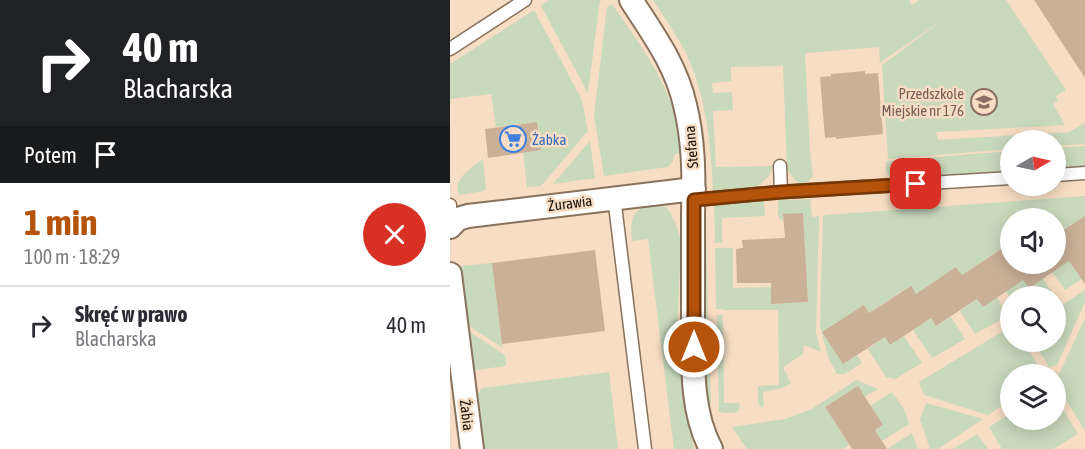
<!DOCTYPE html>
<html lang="pl">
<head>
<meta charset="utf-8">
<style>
  :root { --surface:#fff; --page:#f7f7f7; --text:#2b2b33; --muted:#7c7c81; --line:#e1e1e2; --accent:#b45309 }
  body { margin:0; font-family:"Asap Condensed",sans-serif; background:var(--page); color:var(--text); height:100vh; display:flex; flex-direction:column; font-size:22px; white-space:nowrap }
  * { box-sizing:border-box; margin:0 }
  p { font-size:20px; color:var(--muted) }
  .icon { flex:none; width:33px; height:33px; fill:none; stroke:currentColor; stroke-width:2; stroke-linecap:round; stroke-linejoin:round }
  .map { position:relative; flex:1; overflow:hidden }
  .panel { display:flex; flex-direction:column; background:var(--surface); width:450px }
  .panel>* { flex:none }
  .guide { background:#202124; color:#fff; overflow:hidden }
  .needle { width:39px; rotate:81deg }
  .tools { position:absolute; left:550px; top:130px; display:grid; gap:12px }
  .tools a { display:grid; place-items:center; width:66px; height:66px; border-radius:50%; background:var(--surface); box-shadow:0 3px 15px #0003; font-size:30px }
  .pin { position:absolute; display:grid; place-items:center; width:51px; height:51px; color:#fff; margin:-26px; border-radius:12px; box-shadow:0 3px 9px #0006 }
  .me { position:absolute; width:66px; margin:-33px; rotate:0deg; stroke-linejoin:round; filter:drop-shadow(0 0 4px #0008) }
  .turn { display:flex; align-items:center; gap:21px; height:126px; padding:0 24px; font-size:27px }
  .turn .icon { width:78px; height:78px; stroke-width:2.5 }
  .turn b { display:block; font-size:42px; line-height:51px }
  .then { display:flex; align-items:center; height:57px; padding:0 24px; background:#0003; gap:12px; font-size:22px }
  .round { display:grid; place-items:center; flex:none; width:63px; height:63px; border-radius:32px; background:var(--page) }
  .head { display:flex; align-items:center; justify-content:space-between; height:102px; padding:0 24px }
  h1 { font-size:36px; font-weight:700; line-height:45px; color:var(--accent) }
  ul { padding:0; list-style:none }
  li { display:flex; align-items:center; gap:18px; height:78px; padding:0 24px; border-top:2px solid var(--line) }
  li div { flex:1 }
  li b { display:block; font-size:22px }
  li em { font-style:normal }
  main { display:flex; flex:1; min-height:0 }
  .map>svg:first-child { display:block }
</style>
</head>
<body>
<main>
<section class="panel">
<div class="guide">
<div class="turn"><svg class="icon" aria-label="right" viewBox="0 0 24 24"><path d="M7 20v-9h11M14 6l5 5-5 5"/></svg><div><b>40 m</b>Blacharska</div></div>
<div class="then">Potem<svg class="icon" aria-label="arrive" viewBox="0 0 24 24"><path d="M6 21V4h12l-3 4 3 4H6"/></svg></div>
</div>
<div class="head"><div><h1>1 min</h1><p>100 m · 18:29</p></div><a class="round" style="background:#d93025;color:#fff"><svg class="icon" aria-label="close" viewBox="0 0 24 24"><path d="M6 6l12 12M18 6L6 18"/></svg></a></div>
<ul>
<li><svg class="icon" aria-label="right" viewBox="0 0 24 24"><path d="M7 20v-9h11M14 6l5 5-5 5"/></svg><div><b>Skręć w prawo</b><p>Blacharska</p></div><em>40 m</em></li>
</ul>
</section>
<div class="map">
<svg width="635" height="449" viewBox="0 0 635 449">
  <rect width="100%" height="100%" fill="#f7ddc3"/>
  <path fill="#c9d9bc" d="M99,0H150L138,93L91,6Z
    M203,0H459L462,5L469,0H556L616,90L606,96L608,101L603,104L615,125L486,132L488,140L619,132L635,123V144L606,146V141H561V149L438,159L432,65L495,18L430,63L429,47L355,53L360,152L363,176L353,187L344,179L337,169L333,66L281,67V81L262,83L263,93L282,92L283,110L263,111L266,167L323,166L319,176L306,188L263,192C261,144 256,94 235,51C226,34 214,17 203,0Z
    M162,4C182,33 203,61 217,93C225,111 228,134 230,153L225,154L223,161L218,167L154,176L144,115L157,7Z
    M84,10L132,100L138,131L91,186L77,187L73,152L91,150L87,122L46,127L41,94L0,99V64Z
    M140,141L145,178L103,184Z
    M635,146V164L629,168L606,169V148Z
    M561,151V172L447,179C436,177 436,171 436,161Z
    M33,159L36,188L34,191L10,195C0,180 23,167 33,159Z
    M635,196V216L606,235V219H561V254L558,255L553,248L512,275L506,267L466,294L460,286L419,313L414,305L372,332L393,364L407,355L412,363L395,374H387L379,359L370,327L373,217L375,215Z
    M360,199L362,217L369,216L366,333L371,352L354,345L353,354L333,367L341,383L332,388L313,392L314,405L312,408H311L308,402V386L329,385L328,310H273V309H266L265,248H283V288L321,287L322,304L358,302L353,214H333V221L330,219L328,215V200Z
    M314,200L315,216L272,218V243H265L264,204Z
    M201,205L216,207L220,212L227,227L231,243L227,333L234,405L244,449H224L198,239L182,241C180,222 181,209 201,205Z
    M256,210L258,323L262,342L263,365L260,368L261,400L260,405L257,400L254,298V211Z
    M619,261L635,277L615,290L602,272Z
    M42,263L52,344L53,348L16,324L10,266Z
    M593,278L603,294L597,297H561V300L556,291L573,280Z
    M635,290V302L607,365L599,367L584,342H606V304L609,302L612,305Z
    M547,297L558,316L525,334L510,311L527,299Z
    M267,315H273L274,403H289L290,407L287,412L277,413L269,412Z
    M501,317L515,339L482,358L463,330L481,318L486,326Z
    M635,318V431L607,385L609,374Z
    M560,327L561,342H574L590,369L580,375H561V400L538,415L474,395L469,382Z
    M17,330L55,355L56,366L25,370L21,366Z
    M454,336L472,363L445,379L436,377L418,349L435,337L440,345Z
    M159,372L168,449H34L28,394L32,388Z
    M406,380L428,389L414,397L407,387L375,407L399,445L392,449H297L282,427L335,419L360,410Z
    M442,392L454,409L459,424L432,441L425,430L433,425L420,406Z
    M606,398L628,434L603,449H552L539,427L561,413V420H606Z
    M476,403L533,419L488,449H480L470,419Z
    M462,433L468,449H437Z
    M527,434L538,449H503Z"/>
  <path fill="#c9b097" d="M584,0H635V78Z
    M415,71V74L428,73L433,134L386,139V137L375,138L370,77L381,76V74Z
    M87,122L91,150L38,158L35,129Z
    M353,213L358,302L321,304V283H287L286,249L293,248L292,240L335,238L333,214Z
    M635,216V284L619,261L579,288L573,280L533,307L527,299L486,326L481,318L440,345L435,337L393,364L372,332L414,305L419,313L461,286L466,294L506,267L512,275L553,248L561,259V264H606V235Z
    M145,250L155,331L52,344L42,263Z
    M408,386L433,425L425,430L437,449H402L375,407Z"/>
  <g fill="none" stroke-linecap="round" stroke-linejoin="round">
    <defs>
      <path id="service" d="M0,49L75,0
        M330,166L331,192
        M606,175L635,173
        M164,197L195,449
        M244,200L331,192L561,178
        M0,205L1,225"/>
      <path id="minor" d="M181,0C203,34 226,65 235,105C244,141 244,177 243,214C243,250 243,287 243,324C243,365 241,412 261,449
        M0,227L8,219L18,216L244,189
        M0,274L22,449"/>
    </defs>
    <use href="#service" stroke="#89725b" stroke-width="15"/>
    <use href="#minor" stroke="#89725b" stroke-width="26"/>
    <use href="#service" stroke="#fff" stroke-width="12"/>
    <use href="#minor" stroke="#fff" stroke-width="22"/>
  </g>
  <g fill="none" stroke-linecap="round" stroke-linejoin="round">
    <defs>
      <path id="route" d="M244,347V200L331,192L466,184"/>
    </defs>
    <use href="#route" stroke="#753606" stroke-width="15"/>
    <use href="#route" stroke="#b45309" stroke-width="10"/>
  </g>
  <defs>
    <symbol id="school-ring" viewBox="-11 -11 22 22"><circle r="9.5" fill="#f7ddc3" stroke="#8d6e63" stroke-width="1.5"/><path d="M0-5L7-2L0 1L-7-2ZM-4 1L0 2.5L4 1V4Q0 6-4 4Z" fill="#8d6e63"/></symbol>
    <symbol id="supermarket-ring" viewBox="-11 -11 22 22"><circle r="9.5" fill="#f7ddc3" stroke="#3f7fe0" stroke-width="1.5"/><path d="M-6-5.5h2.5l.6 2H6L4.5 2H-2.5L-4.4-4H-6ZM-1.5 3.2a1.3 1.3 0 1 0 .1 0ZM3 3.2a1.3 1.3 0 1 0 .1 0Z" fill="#3f7fe0"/></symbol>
  </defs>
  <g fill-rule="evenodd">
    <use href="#school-ring" x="519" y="87" width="30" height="30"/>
    <use href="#supermarket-ring" x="48" y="124" width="30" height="30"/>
  </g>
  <g text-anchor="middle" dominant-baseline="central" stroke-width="5" stroke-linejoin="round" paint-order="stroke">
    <g font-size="15" fill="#785e54" stroke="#f7ddc3" text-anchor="end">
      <text x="514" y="93">Przedszkole<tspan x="514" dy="17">Miejskie nr 176</tspan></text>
    </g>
    <g font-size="15" fill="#366cbe" stroke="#f7ddc3" text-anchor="start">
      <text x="82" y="139">Żabka</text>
    </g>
    <g font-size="15" fill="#1c130a" stroke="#f7ddc3">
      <text transform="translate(241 147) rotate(-95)">Stefana</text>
      <text transform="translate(120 203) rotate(-7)">Żurawia</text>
      <text transform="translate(17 415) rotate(83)">Żabia</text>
    </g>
  </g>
</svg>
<div class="tools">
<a><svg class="needle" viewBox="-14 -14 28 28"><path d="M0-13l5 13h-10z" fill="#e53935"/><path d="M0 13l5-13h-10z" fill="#7c7c81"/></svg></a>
<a><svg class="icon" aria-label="sound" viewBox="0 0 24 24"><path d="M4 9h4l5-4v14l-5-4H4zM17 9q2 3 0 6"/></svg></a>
<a><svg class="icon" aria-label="search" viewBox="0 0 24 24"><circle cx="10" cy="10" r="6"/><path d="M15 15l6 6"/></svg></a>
<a><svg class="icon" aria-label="layers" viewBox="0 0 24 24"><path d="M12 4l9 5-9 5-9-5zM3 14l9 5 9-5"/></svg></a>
</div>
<div class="pin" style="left:466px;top:184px;background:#d93025"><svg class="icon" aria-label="arrive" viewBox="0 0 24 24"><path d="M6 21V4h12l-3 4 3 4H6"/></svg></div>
<svg class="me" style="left:244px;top:347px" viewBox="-20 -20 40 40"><circle r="17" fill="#b45309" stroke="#fff" stroke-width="3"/><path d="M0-11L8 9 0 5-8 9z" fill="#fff"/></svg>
</div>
</main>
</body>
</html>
